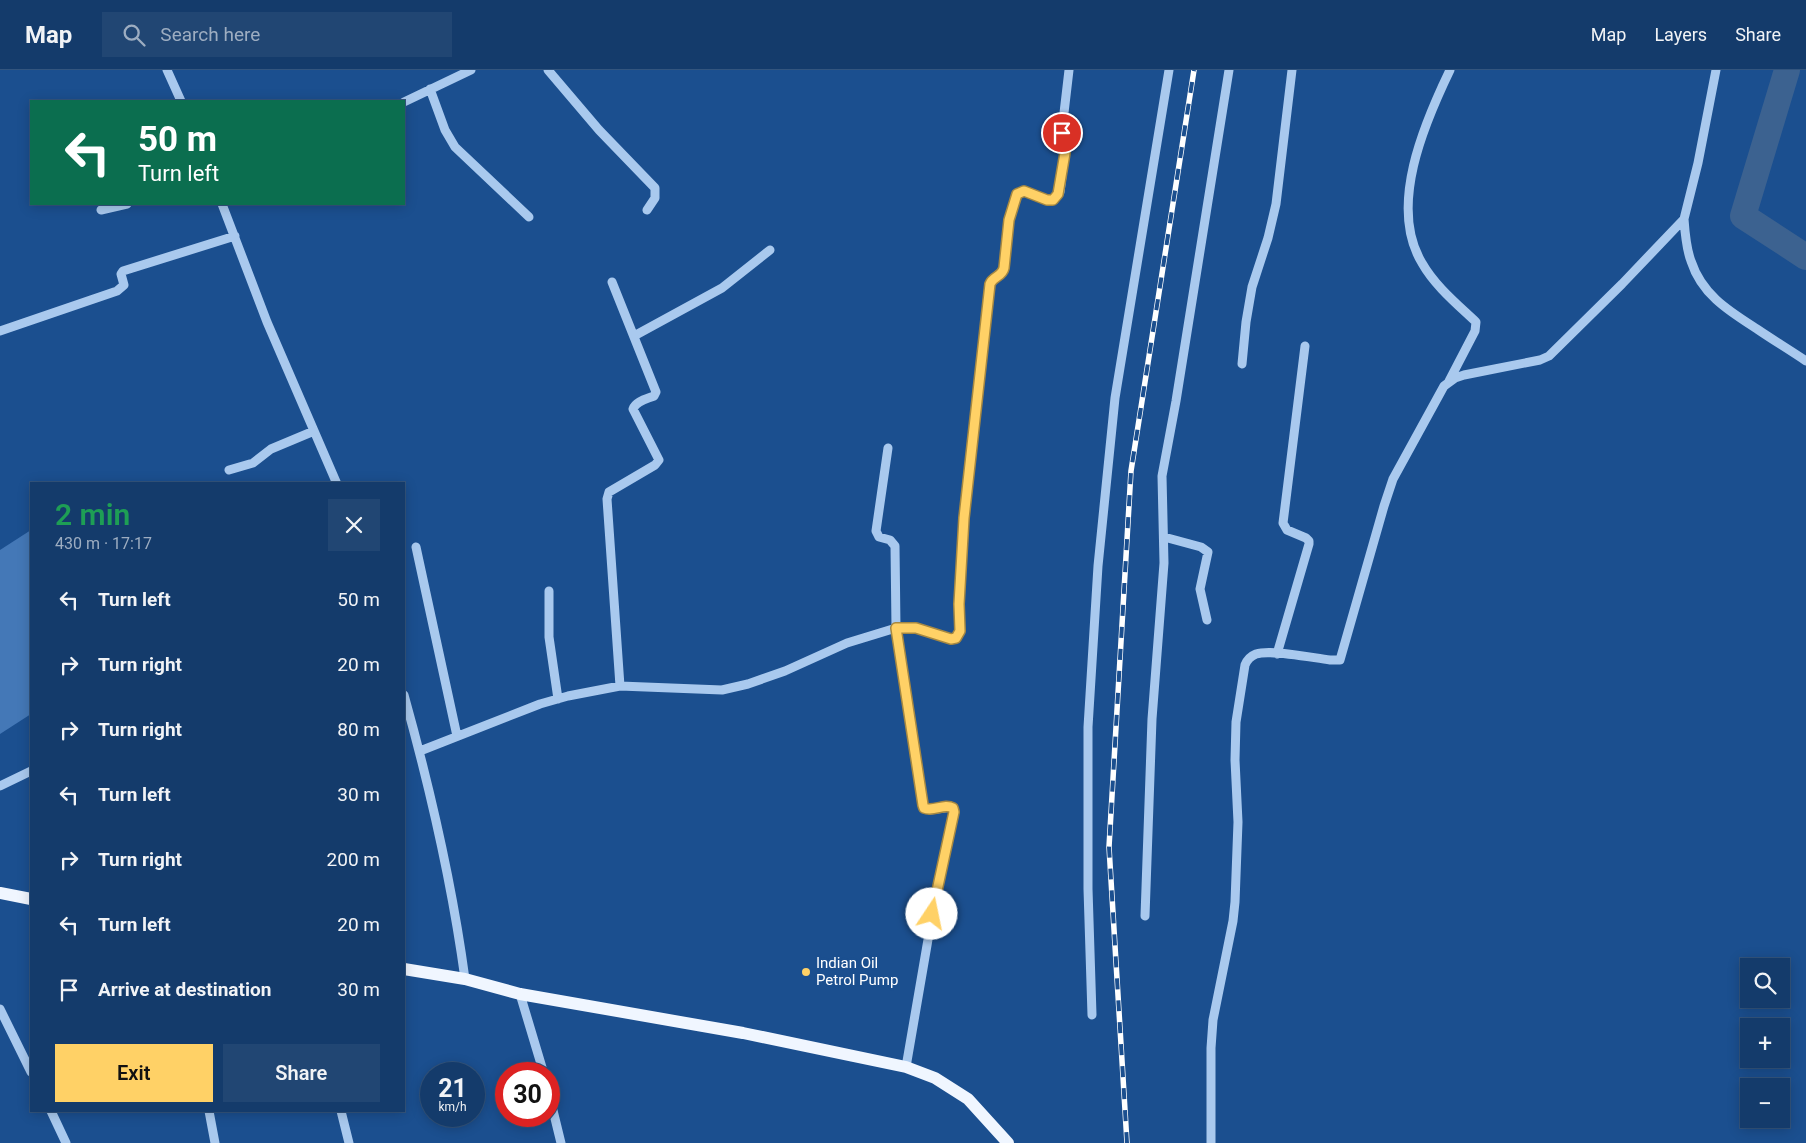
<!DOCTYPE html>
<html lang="en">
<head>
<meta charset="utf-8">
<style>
  :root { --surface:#143b6b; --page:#214673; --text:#f1f3f6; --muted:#9dadc1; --line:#33557e; --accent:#ffd166 }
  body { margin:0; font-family:Roboto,sans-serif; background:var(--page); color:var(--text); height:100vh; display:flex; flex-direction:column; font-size:19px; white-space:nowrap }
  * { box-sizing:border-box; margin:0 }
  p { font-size:16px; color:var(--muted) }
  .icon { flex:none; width:28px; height:28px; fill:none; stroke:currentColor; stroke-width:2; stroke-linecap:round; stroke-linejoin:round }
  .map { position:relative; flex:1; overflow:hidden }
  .side { position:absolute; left:30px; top:412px; width:375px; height:630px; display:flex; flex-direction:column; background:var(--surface); border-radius:0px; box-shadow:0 2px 12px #0003,0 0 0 1px var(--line) }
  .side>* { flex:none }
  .banner { position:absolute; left:30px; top:30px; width:375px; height:105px; border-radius:0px; box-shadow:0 2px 12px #0003,0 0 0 1px var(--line); background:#0b6e4f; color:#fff; overflow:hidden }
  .controls { position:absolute; left:1740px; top:888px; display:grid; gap:10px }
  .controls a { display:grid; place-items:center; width:50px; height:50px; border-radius:0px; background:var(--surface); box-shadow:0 2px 12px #0003,0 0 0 1px var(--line); font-size:25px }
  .speed { position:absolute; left:420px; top:992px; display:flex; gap:10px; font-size:25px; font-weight:700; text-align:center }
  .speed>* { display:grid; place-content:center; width:65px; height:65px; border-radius:50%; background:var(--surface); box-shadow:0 2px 12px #0003,0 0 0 1px var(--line); line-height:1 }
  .speed small { font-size:12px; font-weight:400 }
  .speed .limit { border:8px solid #d22; background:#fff; color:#111 }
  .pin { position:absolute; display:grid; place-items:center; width:42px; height:42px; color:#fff; margin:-21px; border:2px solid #fff; border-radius:50%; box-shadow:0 1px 5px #0007 }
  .me { position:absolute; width:55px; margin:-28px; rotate:11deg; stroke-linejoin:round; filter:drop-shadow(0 0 4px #0008) }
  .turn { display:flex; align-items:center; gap:18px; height:105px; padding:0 25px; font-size:22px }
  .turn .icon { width:65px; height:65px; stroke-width:2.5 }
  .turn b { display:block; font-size:35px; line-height:42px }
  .round { display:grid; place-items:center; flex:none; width:52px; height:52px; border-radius:0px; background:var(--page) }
  .overview { display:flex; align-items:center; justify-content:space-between; height:85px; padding:0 25px }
  h1 { font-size:30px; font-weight:600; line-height:38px; color:#1e9e55 }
  .action { display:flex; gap:10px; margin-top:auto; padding:10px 25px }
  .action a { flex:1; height:58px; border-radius:0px; background:var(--accent); color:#111; font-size:20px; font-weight:600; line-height:58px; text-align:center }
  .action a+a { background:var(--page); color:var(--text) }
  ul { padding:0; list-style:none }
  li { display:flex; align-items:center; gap:15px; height:65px; padding:0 25px }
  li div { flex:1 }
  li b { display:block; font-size:19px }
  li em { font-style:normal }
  header { display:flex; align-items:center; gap:30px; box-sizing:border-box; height:70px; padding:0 25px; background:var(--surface); border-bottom:1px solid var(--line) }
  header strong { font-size:24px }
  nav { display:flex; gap:28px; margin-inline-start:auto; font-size:18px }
  .search { width:350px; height:45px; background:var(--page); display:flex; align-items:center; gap:12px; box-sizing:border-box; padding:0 18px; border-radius:0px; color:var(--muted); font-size:19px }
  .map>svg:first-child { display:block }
</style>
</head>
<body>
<header>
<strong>Map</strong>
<div class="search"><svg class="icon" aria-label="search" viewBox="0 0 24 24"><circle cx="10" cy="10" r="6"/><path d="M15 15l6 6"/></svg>Search here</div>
<nav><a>Map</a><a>Layers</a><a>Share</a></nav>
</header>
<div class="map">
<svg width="1806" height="1073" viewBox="0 0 1806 1073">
  <rect width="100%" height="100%" fill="#1b4f8f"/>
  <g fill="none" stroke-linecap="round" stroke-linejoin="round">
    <path stroke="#3c6290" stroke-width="26" d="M1787,0L1743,146L1806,187"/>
  </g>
  <path fill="#4478b7" d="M31,460V644L0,664V480Z"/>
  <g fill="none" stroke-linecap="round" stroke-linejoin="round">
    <path stroke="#a9c9ee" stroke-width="9" d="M167,0L181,31
      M548,0L599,60L655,118V128L647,140
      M430,19L445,60L455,77L529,147
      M404,32L471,0
      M222,134L267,252L337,414
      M101,140L127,134
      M1684,149C1685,163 1686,178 1691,191C1702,225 1729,241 1757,259C1773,270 1790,280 1806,291
      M612,212L656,322L654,326C647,329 636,331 633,339L659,390L655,395L609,422L607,429L620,616
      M0,261L117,221L124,215L121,204L123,201L235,166
      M634,266L722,218L770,180
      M1242,294L1246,252L1252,217L1268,168L1276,134L1292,0
      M1449,311L1475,261L1476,252C1457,234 1435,216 1422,193C1388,137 1424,54 1450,0
      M888,378L876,461L879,467L890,470L895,476L896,558L923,735L924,738L930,740L951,737L953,738L954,746L935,829L906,997
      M229,400L253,393L271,379L314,361
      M1164,467L1201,477L1208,482L1200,519L1207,550
      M416,477L457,666
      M549,521V567L558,629
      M1277,584L1309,474V471L1306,468L1287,460L1283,453L1305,276
      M404,625C430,718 452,813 465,909
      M420,681L540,634L568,626L620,616L722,620L748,614L785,601L847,573L896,558H916L951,569L956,568L959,561V534L964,448L990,214C993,207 1000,207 1003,202L1009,150L1017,124L1024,121L1047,130H1053L1060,122L1065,83L1062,60L1069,0
      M0,716L31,701
      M1145,846L1152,649L1164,493L1162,406L1176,331L1229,0
      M520,924L544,1004
      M0,939L31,1002
      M1092,945L1088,819V657L1098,496L1115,328L1169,0
      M549,1024L561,1073
      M51,1041L66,1073
      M209,1041L215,1073
      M341,1041L349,1073
      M1211,1073V978L1213,950L1233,851L1235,832L1238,752L1235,690L1236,652L1245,595C1247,590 1251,586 1256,584C1271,579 1313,588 1330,590H1340L1384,436L1393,409L1444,316L1455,308L1464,305L1540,290L1549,286L1622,214L1684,149L1698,93L1716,0"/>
    <path stroke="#f0f6ff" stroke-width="12" d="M0,823L31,829
      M404,899L465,909L520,924L743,963L906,997L935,1008L968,1029L1008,1073"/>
    <defs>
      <path id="rail" d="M1127,1073L1109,777L1131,401L1194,0"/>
    </defs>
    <use href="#rail" stroke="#fff" stroke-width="5.5"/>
    <use href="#rail" stroke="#1b4f8f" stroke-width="4" stroke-dasharray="11" stroke-linecap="butt"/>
  </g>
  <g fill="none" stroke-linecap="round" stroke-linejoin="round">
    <defs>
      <path id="route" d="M932,844L954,742L953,738C944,733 934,742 924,738L923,735L896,558H916L951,569L956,568L960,561L959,534L964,448L990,214C993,206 1002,207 1004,198L1009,150L1017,124L1024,121L1047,130H1053L1058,124L1065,83L1062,63"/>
    </defs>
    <use href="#route" stroke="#a68842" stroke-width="12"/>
    <use href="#route" stroke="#ffd166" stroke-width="9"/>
  </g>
  <circle fill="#ffd166" stroke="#1b4f8f" stroke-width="2" cx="806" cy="902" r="5"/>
  <g text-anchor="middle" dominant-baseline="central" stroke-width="4.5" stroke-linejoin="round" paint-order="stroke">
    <g font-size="15" fill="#fff" stroke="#1b4f8f" text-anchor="start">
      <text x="816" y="893">Indian Oil<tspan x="816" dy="17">Petrol Pump</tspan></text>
    </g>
  </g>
</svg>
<div class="controls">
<a><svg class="icon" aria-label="search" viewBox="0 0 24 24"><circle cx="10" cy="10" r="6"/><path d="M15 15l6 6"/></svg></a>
<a>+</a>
<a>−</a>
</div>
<div class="speed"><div>21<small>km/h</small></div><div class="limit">30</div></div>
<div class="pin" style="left:1062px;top:63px;background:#d93025"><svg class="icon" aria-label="arrive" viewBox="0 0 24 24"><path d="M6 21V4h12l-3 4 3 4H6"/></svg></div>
<svg class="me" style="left:932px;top:844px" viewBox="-20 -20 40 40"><circle r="19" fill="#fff"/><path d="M0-13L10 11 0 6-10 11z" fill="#ffd166"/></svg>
<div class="banner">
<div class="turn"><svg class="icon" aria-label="left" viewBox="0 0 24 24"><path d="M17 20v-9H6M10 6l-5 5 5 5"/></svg><div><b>50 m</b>Turn left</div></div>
</div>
<section class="side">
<div class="overview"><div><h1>2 min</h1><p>430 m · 17:17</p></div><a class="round"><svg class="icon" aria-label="close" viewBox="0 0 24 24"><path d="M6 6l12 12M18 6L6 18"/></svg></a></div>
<ul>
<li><svg class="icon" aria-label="left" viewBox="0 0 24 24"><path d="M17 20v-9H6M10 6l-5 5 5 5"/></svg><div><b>Turn left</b></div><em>50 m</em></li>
<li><svg class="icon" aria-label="right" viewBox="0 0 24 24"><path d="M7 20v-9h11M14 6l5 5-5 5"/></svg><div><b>Turn right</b></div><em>20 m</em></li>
<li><svg class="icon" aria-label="right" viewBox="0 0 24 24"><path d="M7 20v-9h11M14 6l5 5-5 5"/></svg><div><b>Turn right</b></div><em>80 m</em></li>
<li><svg class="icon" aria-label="left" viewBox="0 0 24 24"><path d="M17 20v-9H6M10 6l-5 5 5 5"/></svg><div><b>Turn left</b></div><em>30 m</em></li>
<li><svg class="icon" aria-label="right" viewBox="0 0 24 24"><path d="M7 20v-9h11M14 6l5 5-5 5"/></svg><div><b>Turn right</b></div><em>200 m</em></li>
<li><svg class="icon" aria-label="left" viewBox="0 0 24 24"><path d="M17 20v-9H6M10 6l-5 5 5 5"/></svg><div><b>Turn left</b></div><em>20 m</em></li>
<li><svg class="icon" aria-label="arrive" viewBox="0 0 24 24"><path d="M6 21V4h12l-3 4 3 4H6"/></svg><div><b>Arrive at destination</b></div><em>30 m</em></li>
</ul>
<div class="action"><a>Exit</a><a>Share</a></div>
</section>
</div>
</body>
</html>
